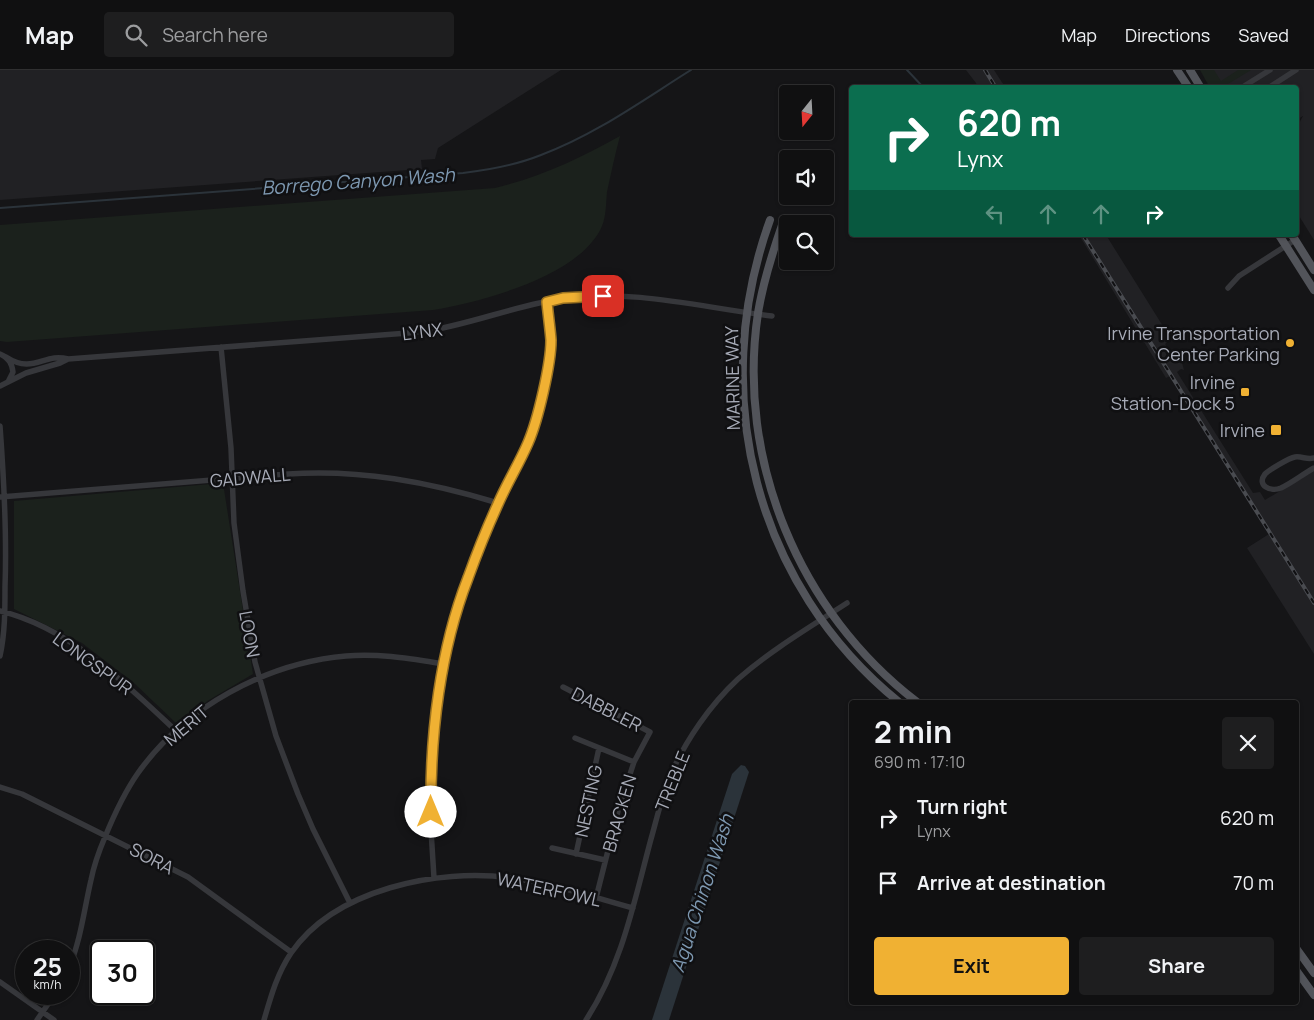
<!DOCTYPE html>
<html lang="en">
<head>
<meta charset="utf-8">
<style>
  :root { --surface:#101011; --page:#1e1e1f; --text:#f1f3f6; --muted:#9c9d9f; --line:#303031; --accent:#f0b133 }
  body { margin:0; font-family:Manrope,sans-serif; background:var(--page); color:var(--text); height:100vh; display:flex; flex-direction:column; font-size:19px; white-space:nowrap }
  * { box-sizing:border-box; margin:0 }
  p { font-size:16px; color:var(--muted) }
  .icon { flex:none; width:28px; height:28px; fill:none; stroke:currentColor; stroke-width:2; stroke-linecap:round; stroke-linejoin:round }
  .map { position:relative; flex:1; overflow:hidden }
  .sheet { position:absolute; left:849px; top:630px; width:450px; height:305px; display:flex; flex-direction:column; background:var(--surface); border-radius:5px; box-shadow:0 1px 4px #0004,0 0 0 1px var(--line) }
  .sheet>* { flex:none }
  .top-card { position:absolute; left:849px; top:15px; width:450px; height:152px; border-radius:5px; box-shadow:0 1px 4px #0004,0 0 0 1px var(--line); background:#0b6e4f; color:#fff; overflow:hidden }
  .needle { width:32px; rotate:198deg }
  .buttons { position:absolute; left:779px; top:15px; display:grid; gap:10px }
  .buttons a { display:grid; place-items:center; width:55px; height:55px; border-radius:5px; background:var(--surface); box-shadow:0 1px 4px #0004,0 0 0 1px var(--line); font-size:25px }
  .speed { position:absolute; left:15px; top:870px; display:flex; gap:10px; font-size:25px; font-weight:700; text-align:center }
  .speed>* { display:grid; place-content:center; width:65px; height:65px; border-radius:50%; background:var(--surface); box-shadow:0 1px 4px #0004,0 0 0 1px var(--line); line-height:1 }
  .speed small { font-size:12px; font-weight:400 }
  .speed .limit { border:2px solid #111; border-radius:8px; background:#fff; color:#111 }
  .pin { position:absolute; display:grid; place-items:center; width:42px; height:42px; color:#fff; margin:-21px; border-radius:10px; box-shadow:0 2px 8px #0006 }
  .me { position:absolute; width:55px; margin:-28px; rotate:0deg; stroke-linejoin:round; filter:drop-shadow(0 0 4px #0008) }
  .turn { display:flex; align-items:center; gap:18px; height:105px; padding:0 25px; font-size:22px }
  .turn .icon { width:65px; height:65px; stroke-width:2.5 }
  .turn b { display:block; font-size:35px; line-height:42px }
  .lanes { display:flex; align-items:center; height:48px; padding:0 25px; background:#0003; justify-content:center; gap:25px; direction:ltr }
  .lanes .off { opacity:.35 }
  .round { display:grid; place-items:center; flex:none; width:52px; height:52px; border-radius:5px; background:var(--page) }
  .summary { display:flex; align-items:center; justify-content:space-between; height:85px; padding:0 25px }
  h1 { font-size:30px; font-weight:700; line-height:38px }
  .cta { display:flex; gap:10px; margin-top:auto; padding:10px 25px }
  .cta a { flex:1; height:58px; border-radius:5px; background:var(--accent); color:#111; font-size:20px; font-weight:700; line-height:58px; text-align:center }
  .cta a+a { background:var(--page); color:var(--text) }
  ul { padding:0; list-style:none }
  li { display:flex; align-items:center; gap:15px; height:65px; padding:0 25px }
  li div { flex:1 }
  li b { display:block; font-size:19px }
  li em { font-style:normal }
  header { display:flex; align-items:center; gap:30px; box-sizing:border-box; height:70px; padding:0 25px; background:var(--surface); border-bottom:1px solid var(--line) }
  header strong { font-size:24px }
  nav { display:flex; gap:28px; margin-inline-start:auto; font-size:18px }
  .search { width:350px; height:45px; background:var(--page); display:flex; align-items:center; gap:12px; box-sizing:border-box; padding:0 18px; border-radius:5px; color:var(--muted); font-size:19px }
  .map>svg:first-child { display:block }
</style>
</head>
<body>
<header>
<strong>Map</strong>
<div class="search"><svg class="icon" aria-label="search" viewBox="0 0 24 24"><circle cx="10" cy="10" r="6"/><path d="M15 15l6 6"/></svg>Search here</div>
<nav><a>Map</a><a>Directions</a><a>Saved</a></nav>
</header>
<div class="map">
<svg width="1314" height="950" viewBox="0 0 1314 950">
  <rect width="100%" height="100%" fill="#151517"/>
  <path fill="#212124" d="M0,0H561L438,78L435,89L421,90L422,99L0,130Z
    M966,0H994L1005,17H979Z
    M1205,0H1314V170L1296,141V59L1303,46L1296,50V18L1215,17Z
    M1079,165H1106L1171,269L1165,274L1175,289L1182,293L1184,300L1181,299L1177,302L1253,423L1260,422L1265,430L1314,401V584L1247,478L1269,464L1170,306L1166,308Z"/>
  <path fill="#1b211c" d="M1200,0H1214L1221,11L1238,0H1251L1223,17L1210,18Z
    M620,66C615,85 611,103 607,122C606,133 606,147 602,156C581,206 481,232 433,240L7,272L0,271V155L495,118C540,107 579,89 620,66Z
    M223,413L253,604L209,630L177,654L134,613L82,573L14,539V431Z"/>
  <path fill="#2b333a" d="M741,695L745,696L749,702L669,950H652L732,704Z"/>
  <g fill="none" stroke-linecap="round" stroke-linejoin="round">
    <path stroke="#2b333a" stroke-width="2" d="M907,0L924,18
      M0,138L463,103C489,100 516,95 541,85C595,65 643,30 691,0"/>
    <path stroke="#36373b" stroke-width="5.5" d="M1241,18L1270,0
      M1268,18L1296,0
      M1228,218L1239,206L1295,170
      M221,277L231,378L234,453L243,521L255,592L276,666L298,724L313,759L350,833
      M0,284C8,287 12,293 13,302L8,312L0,316
      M6,287C34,305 44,282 68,289L421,262C470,255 516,235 565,228C634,219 704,238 772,246
      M8,312L26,303L60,293L68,289
      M0,356C4,410 7,463 5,517C5,540 5,563 0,586
      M1314,388C1307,390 1302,386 1295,387C1289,388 1269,400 1265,404C1256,416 1271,422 1281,418C1292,413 1303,404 1314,398
      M0,427L288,404C360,399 429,412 498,433
      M0,541C70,558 125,613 176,661
      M563,617L650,662L634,692L618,741L596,828
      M575,668L634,692
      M0,717L22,724L188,807L291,882
      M552,778L605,790
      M576,784L599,678
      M434,808L431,760V688L436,644L444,594L456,546L467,509L498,433L529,372L540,334L551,270L547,232
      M69,898C81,869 84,840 91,810C94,795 99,781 105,767C114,745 124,723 138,703C185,637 266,593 346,586C379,583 412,589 444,594
      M0,912L54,950
      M37,950L55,924
      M264,950C271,926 277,904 291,883C335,819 438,798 511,808C552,813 593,827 633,838
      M586,950C622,895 634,832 651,769C657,748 662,725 671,704C686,670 710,635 738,609C771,580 810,557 847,533"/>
    <path stroke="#52545a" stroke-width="8" d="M1177,0L1189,18
      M1190,0L1201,18
      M770,150C707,324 755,515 899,632
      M782,155C772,184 763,212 758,243C736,390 799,542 917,632
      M1279,165L1314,220
      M1292,165L1314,200
      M1296,878L1314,903
      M1296,900L1314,925"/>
    <defs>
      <path id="rail" d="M985,0L996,18
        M1083,165L1314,533"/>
    </defs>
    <use href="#rail" stroke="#494b50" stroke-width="4"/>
    <use href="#rail" stroke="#101012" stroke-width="2" stroke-dasharray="5.5" stroke-linecap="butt"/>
  </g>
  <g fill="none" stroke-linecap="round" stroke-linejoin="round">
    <defs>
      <path id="route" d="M431,742C430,665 440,580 468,508C477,483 487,458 498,434C507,413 519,394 528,373C538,350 551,294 551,270C550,257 548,244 547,232L563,228L603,226"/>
    </defs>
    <use href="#route" stroke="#9c7321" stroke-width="12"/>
    <use href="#route" stroke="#f0b133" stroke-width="9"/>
  </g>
  <g fill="#f0b133" stroke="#101012" stroke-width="2">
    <circle cx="1290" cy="273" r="5"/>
    <rect x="1240" y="317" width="10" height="10" rx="2.5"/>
    <rect x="1270" y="354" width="12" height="12" rx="2.5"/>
  </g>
  <g text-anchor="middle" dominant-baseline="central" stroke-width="5" stroke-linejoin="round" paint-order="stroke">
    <g font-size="18" fill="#a7abb7" stroke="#101012">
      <text transform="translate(422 261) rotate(-7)">LYNX</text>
      <text transform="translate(732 308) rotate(-91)">MARINE WAY</text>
      <text transform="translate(250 407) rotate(-5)">GADWALL</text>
      <text transform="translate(250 564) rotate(80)">LOON</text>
      <text transform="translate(93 593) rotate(36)">LONGSPUR</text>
      <text transform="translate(607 639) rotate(27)">DABBLER</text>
      <text transform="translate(186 655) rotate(-40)">MERIT</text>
      <text transform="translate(672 711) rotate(-68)">TREBLE</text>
      <text transform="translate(588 731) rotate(-78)">NESTING</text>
      <text transform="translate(619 743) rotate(-74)">BRACKEN</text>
      <text transform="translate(152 788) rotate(27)">SORA</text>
      <text transform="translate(549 819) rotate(12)">WATERFOWL</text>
    </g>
    <g font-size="18" fill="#a7abb7" stroke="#101012" text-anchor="end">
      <text x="1280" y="263">Irvine Transportation<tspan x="1280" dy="21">Center Parking</tspan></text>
      <text x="1235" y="312">Irvine<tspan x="1235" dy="21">Station-Dock 5</tspan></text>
      <text x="1265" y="360">Irvine</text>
    </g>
    <g font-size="19" font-style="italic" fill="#7e99b2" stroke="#101012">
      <text transform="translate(358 111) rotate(-4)">Borrego Canyon Wash</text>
      <text transform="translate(702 823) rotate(-72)">Agua Chinon Wash</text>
    </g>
  </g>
</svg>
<div class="buttons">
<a><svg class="needle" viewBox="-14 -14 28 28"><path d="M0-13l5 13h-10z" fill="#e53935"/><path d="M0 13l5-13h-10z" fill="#9c9d9f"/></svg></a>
<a><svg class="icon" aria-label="sound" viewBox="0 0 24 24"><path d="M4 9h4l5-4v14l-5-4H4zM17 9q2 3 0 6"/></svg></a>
<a><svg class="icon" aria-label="search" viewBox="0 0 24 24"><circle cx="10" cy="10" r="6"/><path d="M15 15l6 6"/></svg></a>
</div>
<div class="speed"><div>25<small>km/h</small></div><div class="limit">30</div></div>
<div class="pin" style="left:603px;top:226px;background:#d93025"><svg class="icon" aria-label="arrive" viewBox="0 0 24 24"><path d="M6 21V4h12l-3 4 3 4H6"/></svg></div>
<svg class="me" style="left:431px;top:742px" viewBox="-20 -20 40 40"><circle r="19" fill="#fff"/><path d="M0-13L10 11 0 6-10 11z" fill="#f0b133"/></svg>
<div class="top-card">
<div class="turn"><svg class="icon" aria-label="right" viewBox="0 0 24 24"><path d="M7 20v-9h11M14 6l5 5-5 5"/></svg><div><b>620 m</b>Lynx</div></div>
<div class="lanes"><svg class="icon off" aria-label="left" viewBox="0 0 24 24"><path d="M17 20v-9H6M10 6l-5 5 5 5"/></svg><svg class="icon off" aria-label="ahead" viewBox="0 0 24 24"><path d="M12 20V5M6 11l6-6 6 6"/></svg><svg class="icon off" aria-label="ahead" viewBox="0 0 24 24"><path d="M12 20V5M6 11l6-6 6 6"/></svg><svg class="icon" aria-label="right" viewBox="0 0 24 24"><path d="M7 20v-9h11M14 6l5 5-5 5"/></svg></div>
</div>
<section class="sheet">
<div class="summary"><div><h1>2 min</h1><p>690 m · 17:10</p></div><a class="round"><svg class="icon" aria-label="close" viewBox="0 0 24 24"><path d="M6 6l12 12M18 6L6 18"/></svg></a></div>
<ul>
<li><svg class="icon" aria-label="right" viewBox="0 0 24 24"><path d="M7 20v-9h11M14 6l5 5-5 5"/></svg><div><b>Turn right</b><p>Lynx</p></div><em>620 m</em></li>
<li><svg class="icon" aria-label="arrive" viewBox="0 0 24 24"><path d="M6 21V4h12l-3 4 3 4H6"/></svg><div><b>Arrive at destination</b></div><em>70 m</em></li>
</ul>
<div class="cta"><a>Exit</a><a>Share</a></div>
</section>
</div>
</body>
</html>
